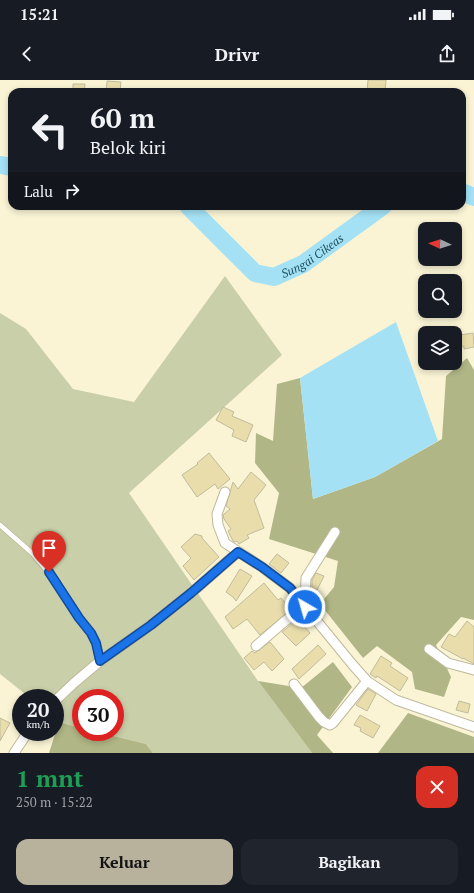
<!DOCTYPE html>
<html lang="id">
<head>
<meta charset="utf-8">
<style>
  :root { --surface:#171b24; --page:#20242c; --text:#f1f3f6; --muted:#9ea1a6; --accent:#b8b19c }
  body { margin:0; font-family:"PT Serif",serif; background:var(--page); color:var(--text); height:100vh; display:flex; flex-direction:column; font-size:15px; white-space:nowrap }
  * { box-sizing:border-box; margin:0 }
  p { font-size:13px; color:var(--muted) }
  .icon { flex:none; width:22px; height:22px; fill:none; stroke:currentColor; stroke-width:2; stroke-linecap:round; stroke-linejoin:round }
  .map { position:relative; height:673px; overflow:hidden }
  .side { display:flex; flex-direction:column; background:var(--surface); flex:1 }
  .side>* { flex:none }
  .guide { position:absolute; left:8px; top:8px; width:458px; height:122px; border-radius:12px; box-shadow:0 2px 6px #0003; background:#171b24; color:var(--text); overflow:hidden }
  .needle { width:26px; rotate:274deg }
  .fabs { position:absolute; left:418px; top:142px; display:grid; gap:8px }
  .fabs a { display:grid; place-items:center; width:44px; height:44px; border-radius:8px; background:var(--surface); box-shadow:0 2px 6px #0003; font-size:20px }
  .speed { position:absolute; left:12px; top:609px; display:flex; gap:8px; font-size:20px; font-weight:700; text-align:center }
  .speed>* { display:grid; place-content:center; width:52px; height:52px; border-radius:50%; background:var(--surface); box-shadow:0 2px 6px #0003; line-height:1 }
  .speed small { font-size:10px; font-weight:400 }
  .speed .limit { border:6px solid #d22; background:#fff; color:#111 }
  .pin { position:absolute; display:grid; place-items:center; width:34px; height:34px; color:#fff; margin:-41px -17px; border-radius:50% 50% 50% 0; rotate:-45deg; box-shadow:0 0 4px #0007 }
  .pin .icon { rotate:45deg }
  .me { position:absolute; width:44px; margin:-22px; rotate:322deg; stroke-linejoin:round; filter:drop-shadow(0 0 3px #0008) }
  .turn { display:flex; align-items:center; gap:14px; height:84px; padding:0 16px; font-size:18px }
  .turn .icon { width:52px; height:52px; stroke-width:2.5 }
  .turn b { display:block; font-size:28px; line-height:34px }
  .then { display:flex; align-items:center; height:38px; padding:0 16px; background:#0003; gap:8px; font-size:15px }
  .round { display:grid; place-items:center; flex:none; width:42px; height:42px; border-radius:12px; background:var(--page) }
  .head { display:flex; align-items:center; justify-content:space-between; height:68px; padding:0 16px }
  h1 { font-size:24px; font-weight:800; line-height:30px; color:#1e9e55 }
  .action { display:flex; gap:8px; margin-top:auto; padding:8px 16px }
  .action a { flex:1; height:46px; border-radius:12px; background:var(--accent); color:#111; font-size:16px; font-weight:800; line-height:46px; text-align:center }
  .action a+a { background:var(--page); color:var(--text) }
  .status { display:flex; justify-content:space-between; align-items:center; height:28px; padding:0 20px; background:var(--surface); direction:ltr }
  .status svg { height:11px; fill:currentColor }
  header { display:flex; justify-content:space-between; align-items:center; height:52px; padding:0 16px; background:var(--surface); font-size:18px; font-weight:800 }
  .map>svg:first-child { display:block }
</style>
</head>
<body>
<div class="status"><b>15:21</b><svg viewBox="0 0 49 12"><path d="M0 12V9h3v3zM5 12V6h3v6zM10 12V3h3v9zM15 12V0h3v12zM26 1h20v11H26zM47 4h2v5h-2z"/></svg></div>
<header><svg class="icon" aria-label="back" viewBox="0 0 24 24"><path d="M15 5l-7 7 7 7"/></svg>Drivr<svg class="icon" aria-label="share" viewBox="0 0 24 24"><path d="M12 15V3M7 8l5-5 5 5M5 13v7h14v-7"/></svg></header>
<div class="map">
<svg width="474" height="673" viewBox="0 0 474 673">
  <rect width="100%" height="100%" fill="#faf4d5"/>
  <path fill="#c9cfa8" d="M225,196L282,275L129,413L258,601L312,673H153L146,664L98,652H115V618H81V648L59,642L55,639V618H30L0,594V233L26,249L73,309L134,322Z"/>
  <path fill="#b0b685" d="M467,278L474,290V540L461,537L436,565L451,597L444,617L415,609L412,592L377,566L363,578L320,524L334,507L338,481L269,459L279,413L255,383L256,353L273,361L277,304L300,298L313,419L375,397L442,359L446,296Z
    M333,582L352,607L317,655L333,673H312L258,601L301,608Z
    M408,633L474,657V673H378Z
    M59,642L81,648V652H98L146,664L153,673H49Z"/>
  <path fill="#a4e1f4" d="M396,242L438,361L375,397L313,419L300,298Z"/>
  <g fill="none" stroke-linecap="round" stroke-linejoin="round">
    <g stroke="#a4e1f4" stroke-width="18">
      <path d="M0,85L12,87"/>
      <path d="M462,112L474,117"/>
      <path id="s1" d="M188,126L255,193L274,197L303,184L383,126"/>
    </g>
  </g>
  <path fill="#e9deab" stroke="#c1bb9e" d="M368,0H386L385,12H367Z
    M107,1L121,2L120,12H106Z
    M73,4H85L84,12H73Z
    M473,253L474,267L464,269V266L462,267L460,255Z
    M223,327L234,332L232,336L253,345L246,362L232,356L234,350L216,340Z
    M209,373L230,399L218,409L215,404L197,417L182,395L198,384L197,383Z
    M251,392L266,405L254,420L264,448L247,455L249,458L239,464L237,461L235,462L233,461L228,451L231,449L224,439L223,435L230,429L226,426L233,402L238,409Z
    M195,454L202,456V458L219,477L194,500L183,486L191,478L181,467Z
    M277,474L289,483L281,493L269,484Z
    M240,489L252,496L236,521L233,517L226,512Z
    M316,493L324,496L317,510L312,507V500Z
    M264,503L278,520L281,518L291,530L260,555L247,539L233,549L225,537Z
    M298,539L310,553L296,566L282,552Z
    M467,541L474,547V584L463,578V579L441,567L449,554L455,557Z
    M270,562L284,579L272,591L264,582L254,590L244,578L252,571L255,573Z
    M318,565L326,574L299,599L292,589Z
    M381,576L392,583L390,586L408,598L400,611L377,596L376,598L370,594Z
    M368,609L376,614L367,631L356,625Z
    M459,621L470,624L468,633L456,630Z
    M360,635L380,646L373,658L360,651L361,648L354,645Z
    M0,638L10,643L0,661Z"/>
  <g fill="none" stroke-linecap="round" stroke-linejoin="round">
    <defs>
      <path id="lane" d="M0,445L32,473L55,500L79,538L91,553L96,563L100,581"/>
      <path id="street" d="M225,412L217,434L218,445L225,463L262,487L290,508L352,584L367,601L396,620L474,647
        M256,566L285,541L305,527L306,498L335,452
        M429,569L448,583L474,590
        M294,604L319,637L324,642L330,645L333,643L367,601
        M55,621L74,603L100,581L151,545L191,513L238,472
        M14,673L28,652"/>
    </defs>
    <use href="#lane" stroke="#bfb99b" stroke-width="6"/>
    <use href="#street" stroke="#bfb99b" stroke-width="11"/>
    <use href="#lane" stroke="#fff" stroke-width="4.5"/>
    <use href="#street" stroke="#fff" stroke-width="9"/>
  </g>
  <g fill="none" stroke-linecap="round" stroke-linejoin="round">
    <defs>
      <path id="route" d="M49,492L79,538L91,553L96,563L100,581L151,545L191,513L238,472L262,487L290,508L305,527"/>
    </defs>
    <use href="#route" stroke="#114b97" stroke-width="10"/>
    <use href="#route" stroke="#1a73e8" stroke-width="7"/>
  </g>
  <g text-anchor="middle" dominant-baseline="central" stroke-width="3.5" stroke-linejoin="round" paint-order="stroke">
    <g font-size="12" font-style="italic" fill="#1d4f5e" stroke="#fff">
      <text stroke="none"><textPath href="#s1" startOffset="158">Sungai Cikeas</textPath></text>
    </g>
  </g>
</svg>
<div class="fabs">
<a><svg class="needle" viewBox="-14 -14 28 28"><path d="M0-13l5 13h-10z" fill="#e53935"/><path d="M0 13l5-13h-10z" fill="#9ea1a6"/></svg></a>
<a><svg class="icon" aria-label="search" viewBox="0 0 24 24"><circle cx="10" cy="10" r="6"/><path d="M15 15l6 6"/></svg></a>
<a><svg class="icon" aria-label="layers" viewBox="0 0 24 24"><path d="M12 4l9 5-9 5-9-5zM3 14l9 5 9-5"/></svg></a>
</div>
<div class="speed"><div>20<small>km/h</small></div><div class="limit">30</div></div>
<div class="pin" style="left:49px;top:492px;background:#d93025"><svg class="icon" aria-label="arrive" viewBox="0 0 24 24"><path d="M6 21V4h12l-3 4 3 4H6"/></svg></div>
<svg class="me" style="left:305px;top:527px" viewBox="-20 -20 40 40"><circle r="17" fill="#1a73e8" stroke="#fff" stroke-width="3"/><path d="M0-11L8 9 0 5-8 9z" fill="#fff"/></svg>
<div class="guide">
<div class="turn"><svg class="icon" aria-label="left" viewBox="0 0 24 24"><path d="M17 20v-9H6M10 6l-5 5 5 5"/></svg><div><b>60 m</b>Belok kiri</div></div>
<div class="then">Lalu<svg class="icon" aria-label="right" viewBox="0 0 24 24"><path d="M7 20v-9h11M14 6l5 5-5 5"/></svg></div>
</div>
</div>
<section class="side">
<div class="head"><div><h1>1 mnt</h1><p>250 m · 15:22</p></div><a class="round" style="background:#d93025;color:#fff"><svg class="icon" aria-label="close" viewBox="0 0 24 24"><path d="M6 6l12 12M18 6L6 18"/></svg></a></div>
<div class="action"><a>Keluar</a><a>Bagikan</a></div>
</section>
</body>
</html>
